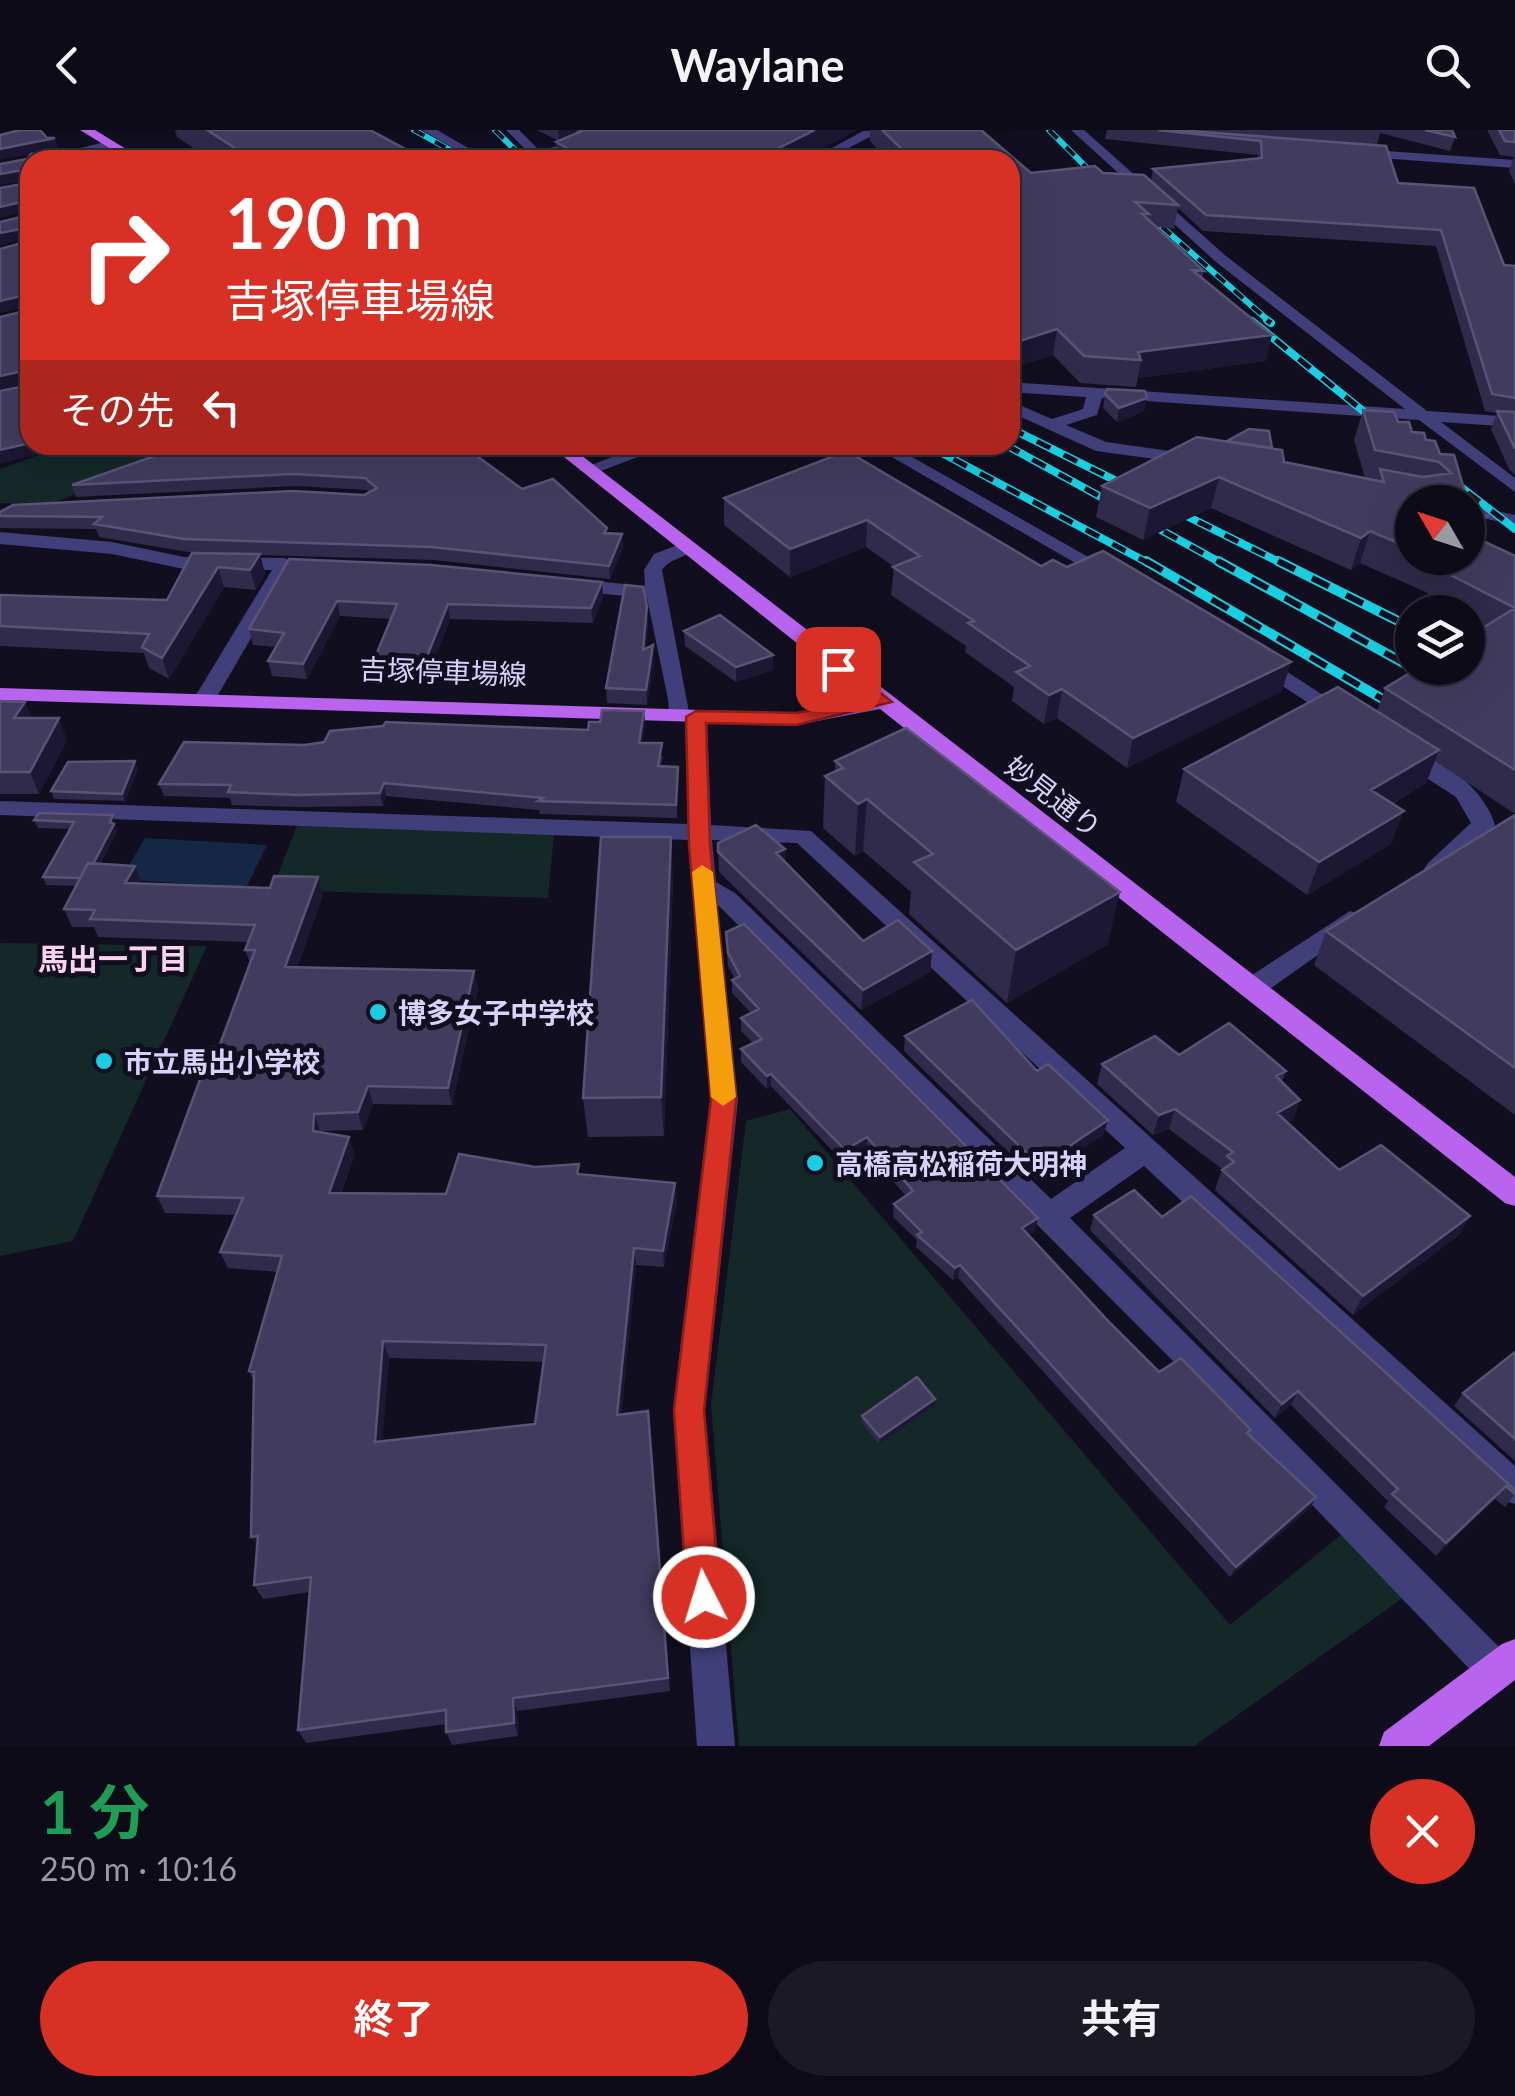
<!DOCTYPE html>
<html lang="ja">
<head>
<meta charset="utf-8">
<style>
  :root { --surface:#0d0b17; --page:#1b1924; --text:#f1f3f6; --muted:#9a9ba1; --line:#2d2b36; --accent:#d93025 }
  body { margin:0; font-family:Lato,"Noto Sans JP",sans-serif; background:var(--page); color:var(--text); height:100vh; display:flex; flex-direction:column; font-size:38px; white-space:nowrap }
  * { box-sizing:border-box; margin:0 }
  p { font-size:32px; color:var(--muted) }
  .icon { flex:none; width:55px; height:55px; fill:none; stroke:currentColor; stroke-width:2; stroke-linecap:round; stroke-linejoin:round }
  .map { position:relative; height:1616px; overflow:hidden }
  .sheet { display:flex; flex-direction:column; background:var(--surface); flex:1 }
  .sheet>* { flex:none }
  .top-card { position:absolute; left:20px; top:20px; width:1000px; height:305px; border-radius:30px; box-shadow:0 10px 40px #0002,0 0 0 2px var(--line); background:#d93025; color:#fff; overflow:hidden }
  .needle { width:65px; rotate:309deg }
  .controls { position:absolute; left:1395px; top:355px; display:grid; gap:20px }
  .controls a { display:grid; place-items:center; width:90px; height:90px; border-radius:50%; background:var(--surface); box-shadow:0 10px 40px #0002,0 0 0 2px var(--line); font-size:50px }
  .pin { position:absolute; display:grid; place-items:center; width:85px; height:85px; color:#fff; margin:-42px; border-radius:20px; box-shadow:0 5px 15px #0006 }
  .me { position:absolute; width:110px; margin:-55px; rotate:355deg; stroke-linejoin:round; filter:drop-shadow(0 0 8px #0008) }
  .turn { display:flex; align-items:center; gap:35px; height:210px; padding:0 40px; font-size:45px }
  .turn .icon { width:130px; height:130px; stroke-width:2.5 }
  .turn b { display:block; font-size:70px; line-height:85px }
  .then { display:flex; align-items:center; height:95px; padding:0 40px; background:#0003; gap:20px; font-size:38px }
  .round { display:grid; place-items:center; flex:none; width:105px; height:105px; border-radius:52px; background:var(--page) }
  .head { display:flex; align-items:center; justify-content:space-between; height:170px; padding:0 40px }
  h1 { font-size:60px; font-weight:700; line-height:75px; color:#1e9e55 }
  .action { display:flex; gap:20px; margin-top:auto; padding:20px 40px }
  .action a { flex:1; height:115px; border-radius:60px; background:var(--accent); color:#fff; font-size:40px; font-weight:700; line-height:115px; text-align:center }
  .action a+a { background:var(--page); color:var(--text) }
  header { display:flex; justify-content:space-between; align-items:center; height:130px; padding:0 40px; background:var(--surface); font-size:45px; font-weight:700 }
  .map>svg:first-child { display:block }
</style>
</head>
<body>
<header><svg class="icon" aria-label="back" viewBox="0 0 24 24"><path d="M15 5l-7 7 7 7"/></svg>Waylane<svg class="icon" aria-label="search" viewBox="0 0 24 24"><circle cx="10" cy="10" r="6"/><path d="M15 15l6 6"/></svg></header>
<div class="map">
<svg width="1515" height="1616" viewBox="0 0 1515 1616">
  <rect width="100%" height="100%" fill="#110f1f"/>
  <path fill="#132827" d="M46,315H157L173,330L46,375L0,373V339L47,322Z
    M297,695L554,703L548,768L272,760Z
    M0,813L207,816L73,1111L0,1126Z
    M790,979L1230,1495L1347,1400L1407,1465L1194,1616H739L711,1275L746,991Z"/>
  <path fill="#142744" d="M145,708L267,715L246,758L121,749Z"/>
  <g fill="none" stroke-linecap="round" stroke-linejoin="round">
    <path fill="#403f79" fill-rule="evenodd" d="M422,0H437L489,30H474Z
      M506,0H519L540,21L610,0H628L546,27L548,30H518L530,24Z
      M905,0L870,7L825,30H810L863,1Z
      M1071,0H1084L1226,126L1427,281L1515,287V297L1441,292L1515,348V362L1419,290L1102,268L1097,285L1066,295L1106,312L1198,325V333L1192,334L1096,321L1010,282V271L1052,289L1083,279L1086,267L1010,262V252L1405,279L1216,132Z
      M109,11L113,18L55,30H32Z
      M1357,19L1515,30V38L1353,26Z
      M644,315H669L593,344L578,340Z
      M871,315H891L1120,445L1117,449H1103Z
      M1468,375L1515,385V395L1468,385Z
      M0,402L112,412L184,427L285,428L294,434L215,570L204,576L193,570L272,440L184,439L112,424L0,414Z
      M686,412L695,418C686,429 671,427 662,440L689,582H704L707,587L711,695L811,701L1515,1336V1374L1503,1370L1144,1036L1070,1088L1509,1527L1514,1540L1509,1553L1496,1558L1483,1553L1200,1258L718,775L738,970L705,1280L735,1616H697L673,1280L710,970L688,710L0,685V671L688,694L685,591H670L668,569L647,468L572,461L562,455L572,449L645,456L644,440L654,424ZM712,710L797,713L1125,1018L1051,1069L735,763L716,752Z
      M1257,525L1264,527L1357,587L1354,592H1338L1250,535V527Z
      M1405,617C1441,627 1484,658 1495,695L1444,745H1428L1424,739L1428,733L1471,693L1456,667L1397,629L1394,624L1397,619Z
      M1350,781L1359,784L1362,790L1359,796L1261,865H1243L1239,858L1243,851Z"/>
    <path fill="#b964ee" fill-rule="evenodd" d="M80,0H95L144,30H129Z
      M549,315H568L1515,1047V1076L1505,1073L880,579L796,595L0,570V558L796,583L867,569Z
      M1515,1509V1550L1429,1616H1379L1384,1602L1502,1514Z"/>
    <defs>
      <path id="rail-far2" d="M414,0L468,30
        M495,0L525,30
        M1049,0L1105,56
        M1144,81L1270,192"/>
      <path id="rail-far1" d="M1267,190L1271,193
        M1252,191L1384,298
        M1010,298L1283,434
        M927,315L1150,434
        M1006,315L1223,434
        M1444,344L1515,399"/>
      <path id="rail" d="M1146,431L1403,581
        M1218,431L1440,553
        M1278,431L1412,498"/>
    </defs>
    <use href="#rail-far2" stroke="#18cee0" stroke-width="6"/>
    <use href="#rail-far1" stroke="#18cee0" stroke-width="8"/>
    <use href="#rail" stroke="#18cee0" stroke-width="10"/>
    <use href="#rail-far2" stroke="#110f1f" stroke-width="4" stroke-dasharray="12" stroke-linecap="butt"/>
    <use href="#rail-far1" stroke="#110f1f" stroke-width="5" stroke-dasharray="15" stroke-linecap="butt"/>
    <use href="#rail" stroke="#110f1f" stroke-width="6" stroke-dasharray="19" stroke-linecap="butt"/>
  </g>
  <path fill="#302a4b" fill-rule="evenodd" d="M175,0H370L426,30H211L177,7Z
    M537,0H857L801,29L802,30H558L556,12L559,11Z
    M870,0H981L1031,43H1103L1151,51L1153,39L1258,28V25L1105,9L1107,0H1452L1455,7L1450,21L1380,3L1377,16L1398,53L1504,135L1515,136V345L1509,339L1491,299L1497,283L1485,281L1436,116L1203,101L1178,78L1174,99L1156,97L1204,141L1202,148L1266,231L1138,248L1136,257L1080,253L1053,225L1010,239V30H888L870,11Z
    M1487,0H1515V54L1509,41L1514,27L1500,25Z
    M1105,264L1144,281L1117,292L1103,278Z
    M1363,280L1398,292L1426,310L1440,324L1470,379L1488,386L1480,410L1515,426V684L1435,631L1426,653L1392,674L1391,714L1307,765L1176,672L1184,639L1377,581L1385,558L1481,499L1468,492V482H1449L1425,470L1428,463L1360,433L1351,440L1211,378L1143,410L1096,387L1102,356L1227,311L1272,318L1284,332L1365,348L1354,310ZM1412,372L1468,428H1412Z
    M186,315L522,359L607,398V403L622,404L623,417L610,449L434,430L260,425L265,444L256,460L224,457L169,549L149,538L144,523L0,516V465L167,470L230,424L188,422L99,407L96,399L0,398V382L364,365L369,362L367,360L296,356L76,367L72,355Z
    M847,321L1041,436L1282,561L1127,638L1057,588L1044,594L1012,571L1014,557L965,522L966,516L891,465L894,437L866,417L790,447L724,395V368Z
    M289,429L602,452L603,467L593,493L450,489L427,549L376,551L372,535L391,489L340,486L307,549L272,546L268,531L276,517L253,515L249,499Z
    M648,491L646,518L654,530L647,575L607,573L606,558Z
    M684,501L773,540L736,552L685,516Z
    M0,571L67,610L39,664H0Z
    M644,581L645,594L642,613L663,626L661,636L678,637L677,688L540,684L539,680L386,666L383,676L300,677L232,675L230,668L164,666L159,654L305,615L588,600L600,592Z
    M835,631L1108,814L1007,873L909,784L911,762L863,721L855,726L823,698L825,646L835,642Z
    M138,639L125,671L54,669L51,661Z
    M1515,685V985L1314,835L1326,801Z
    M34,690L116,693L115,695L117,701L100,734L142,753L270,758L318,747L323,765L297,838L478,858L452,975L373,974L363,1000L320,1001L355,1024L341,1063L446,1064L581,1044L677,1070L664,1137L636,1135L621,1285L648,1281L670,1561L517,1581L518,1606L452,1615L446,1602V1594L306,1613L298,1600L310,1462L263,1469L254,1455L257,1419L254,1252L249,1241L278,1142L228,1138L220,1122L236,1085L165,1083L157,1066L219,917L250,833L245,820L248,812L98,807L94,797H72L64,779L76,756L46,755L43,747L69,699L38,698ZM389,1228L544,1232L535,1294L382,1312Z
    M718,713L785,719V731L863,811L932,821L930,842L861,880L719,742Z
    M673,747L664,1006L588,1007L583,968Z
    M726,802L1035,1101L1028,1105L1111,1194L1159,1242L1251,1300L1249,1304L1316,1367L1310,1378L1230,1447L958,1148L953,1150L916,1117L917,1110L893,1087L894,1074L906,1066L866,1020L844,1033L771,956L767,959L741,932V919L753,913L741,901V888L751,883L732,863V850L735,849L728,836Z
    M905,906L1037,941L1104,1004L1037,1050L904,921Z
    M1179,925L1286,941L1282,952L1300,970L1293,990L1288,992L1339,1040L1470,1086L1459,1105L1353,1185L1215,1060L1222,1039L1169,999L1153,1005L1097,954L1102,934Z
    M1094,1085L1162,1087L1515,1364L1505,1377L1495,1369L1436,1426L1384,1377L1388,1371L1291,1275L1275,1288L1090,1100Z
    M1515,1222V1331L1454,1276L1463,1263Z
    M934,1276L879,1314L862,1293V1286Z"/>
  <path fill="#1c1732" d="M558,0H576V6L559,11Z
    M815,0H857L800,30L775,20Z
    M55,8L58,18L0,30V19Z
    M29,39L30,50L0,55V44Z
    M26,71L29,81L0,88V77Z
    M26,98L29,108L0,115V103Z
    M25,165L29,176L0,183V171Z
    M1057,199L1053,225L1010,239V214Z
    M1272,205L1266,231L1138,248L1141,230L1138,222Z
    M28,240L30,253L0,259V246Z
    M1147,268L1144,281L1117,292L1119,278Z
    M30,313V315H44L47,322L0,334V320Z
    M1219,347L1211,378L1143,410L1150,378Z
    M1488,386L1477,418L1468,424V401Z
    M867,390L866,417L790,447V419Z
    M1370,401L1360,433L1351,440L1361,408Z
    M622,404L623,417L610,449L609,436Z
    M260,424L265,444L256,460L250,440Z
    M218,437L224,457L169,549L162,528Z
    M602,452L603,467L593,493L591,478Z
    M337,471L340,486L307,549L303,534Z
    M448,474L450,489L427,549L424,534Z
    M647,476L648,491L644,534L643,520Z
    M653,515L654,530L647,575L646,560Z
    M773,525V540L736,552V537Z
    M1291,532L1282,561L1127,638L1133,608Z
    M1062,559L1057,588L1044,594L1049,565Z
    M25,572L34,593L14,588Z
    M644,581L645,594L640,626L639,613Z
    M59,588L67,610L39,664L30,642Z
    M1439,620L1426,653L1359,693L1371,660Z
    M135,631L138,639L125,671L122,664Z
    M384,653L386,666L383,676L380,663Z
    M867,669L863,721L855,726L858,674Z
    M1404,681L1391,714L1307,765L1319,732Z
    M113,685L117,701L88,756L85,748Z
    M671,707L673,747L664,1006L661,967Z
    M785,719L784,740L776,723Z
    M135,736L142,753H125Z
    M318,747L323,765L291,855L285,837Z
    M1120,762L1108,814L1007,873L1016,820Z
    M932,821L930,842L861,880L863,860Z
    M474,841L478,858L452,975L448,958Z
    M771,944V956L767,959V946Z
    M368,956L373,974L363,1000L358,982Z
    M1300,970L1293,990L1270,1002L1277,983Z
    M1175,979L1169,999L1153,1005L1159,985Z
    M314,984L320,1001L319,1018L313,1001Z
    M1108,990L1104,1004L1037,1050L1040,1036Z
    M349,1007L355,1024L334,1080L329,1063Z
    M867,1007L866,1020L844,1033L845,1020Z
    M675,1053L677,1070L664,1137L663,1121Z
    M1470,1086L1459,1105L1353,1185L1363,1166Z
    M1038,1088L1035,1101L1019,1110L1022,1098Z
    M634,1118L636,1135L619,1301L617,1285Z
    M960,1135L958,1148L953,1150L955,1138Z
    M383,1211L389,1228L381,1328L375,1312Z
    M1298,1261L1291,1275L1275,1288L1282,1274Z
    M935,1269L934,1276L879,1314L880,1307Z
    M1506,1356L1495,1369L1436,1426L1446,1413Z
    M1316,1367L1310,1378L1230,1447L1236,1437Z
    M258,1406L259,1422L251,1407Z
    M513,1568L517,1581L518,1606L514,1593Z"/>
  <path fill="#413c5e" stroke="#595376" stroke-width="2.5" fill-rule="evenodd" d="M20,0H40L47,8H55L0,19V5Z
    M207,0H370L426,30H245L252,29Z
    M579,0H815L775,20L802,30H589L556,12L582,1Z
    M882,0H981L1031,43L1095,36L1103,43L1144,45L1178,75L1135,72L1149,84H1142L1204,141L1192,140L1272,205L1138,222L1141,230L1084,226L1057,199L1010,214V30H913Z
    M1158,0H1176L1386,16L1398,53L1474,58L1504,135L1515,136V268L1492,264L1441,100L1206,85L1153,39L1262,28L1261,11Z
    M1425,0H1452L1455,7Z
    M1499,0H1515V12L1505,11Z
    M84,19L102,30H30V288H28L30,291V313L0,320V261L29,255L28,240L0,246V187L29,180L30,169L25,165L0,171V119L29,111L26,98L0,103V92L29,85L26,71L0,77V58L28,53L29,39L0,44V34L27,29L31,24Z
    M1107,259L1145,261L1147,268L1119,278L1105,264Z
    M1363,280L1394,282L1398,292H1409L1412,302L1424,303L1426,310L1435,311L1440,324L1454,325L1470,379L1488,386L1468,401V372H1412V419L1370,401L1361,408L1219,347L1150,378L1102,356L1197,307L1282,320L1284,332L1384,352L1380,339L1423,347L1451,343L1439,332L1375,320Z
    M1497,281L1515,282V319Z
    M1249,299L1269,301L1272,318L1227,311Z
    M186,315H462L522,359L553,349L607,398L604,403L622,404L609,436L432,417L184,409L94,394L102,387L0,386V382L13,375L293,361L364,365L377,358L365,348L293,344L72,355Z
    M847,321L1041,436L1053,430L1067,437L1103,421L1291,532L1133,608L1062,559L1049,565L1016,542L1030,536L968,493L974,491L893,437L920,426L867,390L790,419L724,368Z
    M1468,404L1515,426V478L1437,438L1446,433L1432,428H1468Z
    M192,423L260,424L250,440L218,437L162,528L142,517L149,504L0,496V465L167,470Z
    M289,429L431,435L602,452L591,478L448,474L424,534L372,535L397,474L337,471L303,534L268,531L284,503L249,499Z
    M625,455L643,457L647,476L643,520L653,515L646,560L606,558Z
    M1515,478V640L1385,558L1418,538H1468V507Z
    M720,485L773,525L736,537L684,501Z
    M1338,557L1439,620L1371,660L1404,681L1319,732L1184,639Z
    M0,571L25,572L14,588H59L30,642H0Z
    M602,580L644,581L639,613H662L658,636L678,637L676,675L538,671L543,668L384,653L380,663L297,665L228,662L231,655L159,654L184,612L305,615L324,612L330,601L383,596L386,592L588,600L589,592H600Z
    M906,598L1120,762L1016,820L914,732L933,724L867,669L858,674L825,646L843,638L835,631Z
    M135,631L122,664L51,661L68,632Z
    M39,683L113,685L110,692L114,694L93,734L88,733L80,748L43,747L74,692L34,690Z
    M1515,685V938L1326,801Z
    M756,695L785,719L776,723L863,811L898,790L932,821L863,860L718,722V713Z
    M601,707H671L661,967L583,968Z
    M88,733L135,736L125,753L270,758L274,746L318,747L285,837L474,841L448,958L368,956L358,982L314,984L313,1001L349,1007L329,1063L446,1064L459,1024L535,1037L579,1034L577,1044L675,1053L663,1121L634,1118L617,1285L648,1281L668,1548L513,1568L514,1593L446,1602V1580L298,1600L311,1447L254,1455L258,1406L251,1407L254,1242L249,1241L282,1126L220,1122L243,1068L157,1066L212,917H219L255,820H245L255,795L90,789L95,780L64,779ZM383,1211L546,1215L535,1294L375,1312Z
    M744,794L1038,1088L1022,1098L1111,1194L1159,1242L1181,1228L1251,1300L1247,1303L1316,1367L1236,1437L960,1135L955,1138L917,1105L922,1102L894,1074L913,1061L867,1007L845,1020L771,944L767,946L741,919L762,909L741,888L759,879L732,850L740,846L728,823L726,802Z
    M972,870L1037,941L1048,934L1108,990L1040,1036L905,906Z
    M1229,893L1286,941L1276,946L1300,970L1277,983L1339,1040L1381,1015L1470,1086L1363,1166L1222,1040L1234,1032L1227,1026L1233,1022L1175,979L1159,985L1102,934L1155,906L1179,925Z
    M1134,1060L1162,1087L1191,1066L1515,1360V1364L1506,1356L1446,1413L1392,1364L1398,1359L1298,1261L1282,1274L1094,1085Z
    M1515,1222V1309L1463,1263Z
    M917,1247L935,1269L880,1307L862,1286Z"/>
  <path fill="#d93025" stroke="#8d1f18" stroke-width="2.5" d="M832,535H845L892,572L796,595L706,593L710,715L736,970L704,1280L720,1467L715,1478L704,1483L692,1478L687,1467L674,1280L711,970L689,715L686,587L696,581L796,583L867,569L832,543Z"/>
  <path fill="#f59e0b" d="M702,735L713,742L736,967L723,976L711,967L692,742Z"/>
  <g fill="#18cee0" stroke="#110f1f" stroke-width="4">
    <circle cx="378" cy="882" r="10"/>
    <circle cx="104" cy="931" r="10"/>
    <circle cx="815" cy="1033" r="10"/>
  </g>
  <g text-anchor="middle" dominant-baseline="central" stroke-width="10" stroke-linejoin="round" paint-order="stroke">
    <g font-size="28" fill="#d6d2fa" stroke="#110f1f">
      <text transform="translate(443 541) rotate(2)">吉塚停車場線</text>
      <text transform="translate(1054 666) rotate(38)">妙見通り</text>
    </g>
    <g font-size="28" font-weight="bold" fill="#d6d2fa" stroke="#110f1f" text-anchor="start">
      <text x="398" y="882">博多女子中学校</text>
      <text x="124" y="931">市立馬出小学校</text>
      <text x="835" y="1033">高橋高松稲荷大明神</text>
    </g>
    <g font-size="30" font-weight="bold" fill="#fad3ed" stroke="#110f1f">
      <text x="113" y="828">馬出一丁目</text>
    </g>
  </g>
</svg>
<div class="controls">
<a><svg class="needle" viewBox="-14 -14 28 28"><path d="M0-13l5 13h-10z" fill="#e53935"/><path d="M0 13l5-13h-10z" fill="#9a9ba1"/></svg></a>
<a><svg class="icon" aria-label="layers" viewBox="0 0 24 24"><path d="M12 4l9 5-9 5-9-5zM3 14l9 5 9-5"/></svg></a>
</div>
<div class="pin" style="left:838px;top:539px;background:#d93025"><svg class="icon" aria-label="arrive" viewBox="0 0 24 24"><path d="M6 21V4h12l-3 4 3 4H6"/></svg></div>
<svg class="me" style="left:704px;top:1467px" viewBox="-20 -20 40 40"><circle r="17" fill="#d93025" stroke="#fff" stroke-width="3"/><path d="M0-11L8 9 0 5-8 9z" fill="#fff"/></svg>
<div class="top-card">
<div class="turn"><svg class="icon" aria-label="right" viewBox="0 0 24 24"><path d="M7 20v-9h11M14 6l5 5-5 5"/></svg><div><b>190 m</b>吉塚停車場線</div></div>
<div class="then">その先<svg class="icon" aria-label="left" viewBox="0 0 24 24"><path d="M17 20v-9H6M10 6l-5 5 5 5"/></svg></div>
</div>
</div>
<section class="sheet">
<div class="head"><div><h1>1 分</h1><p>250 m · 10:16</p></div><a class="round" style="background:#d93025;color:#fff"><svg class="icon" aria-label="close" viewBox="0 0 24 24"><path d="M6 6l12 12M18 6L6 18"/></svg></a></div>
<div class="action"><a>終了</a><a>共有</a></div>
</section>
</body>
</html>
